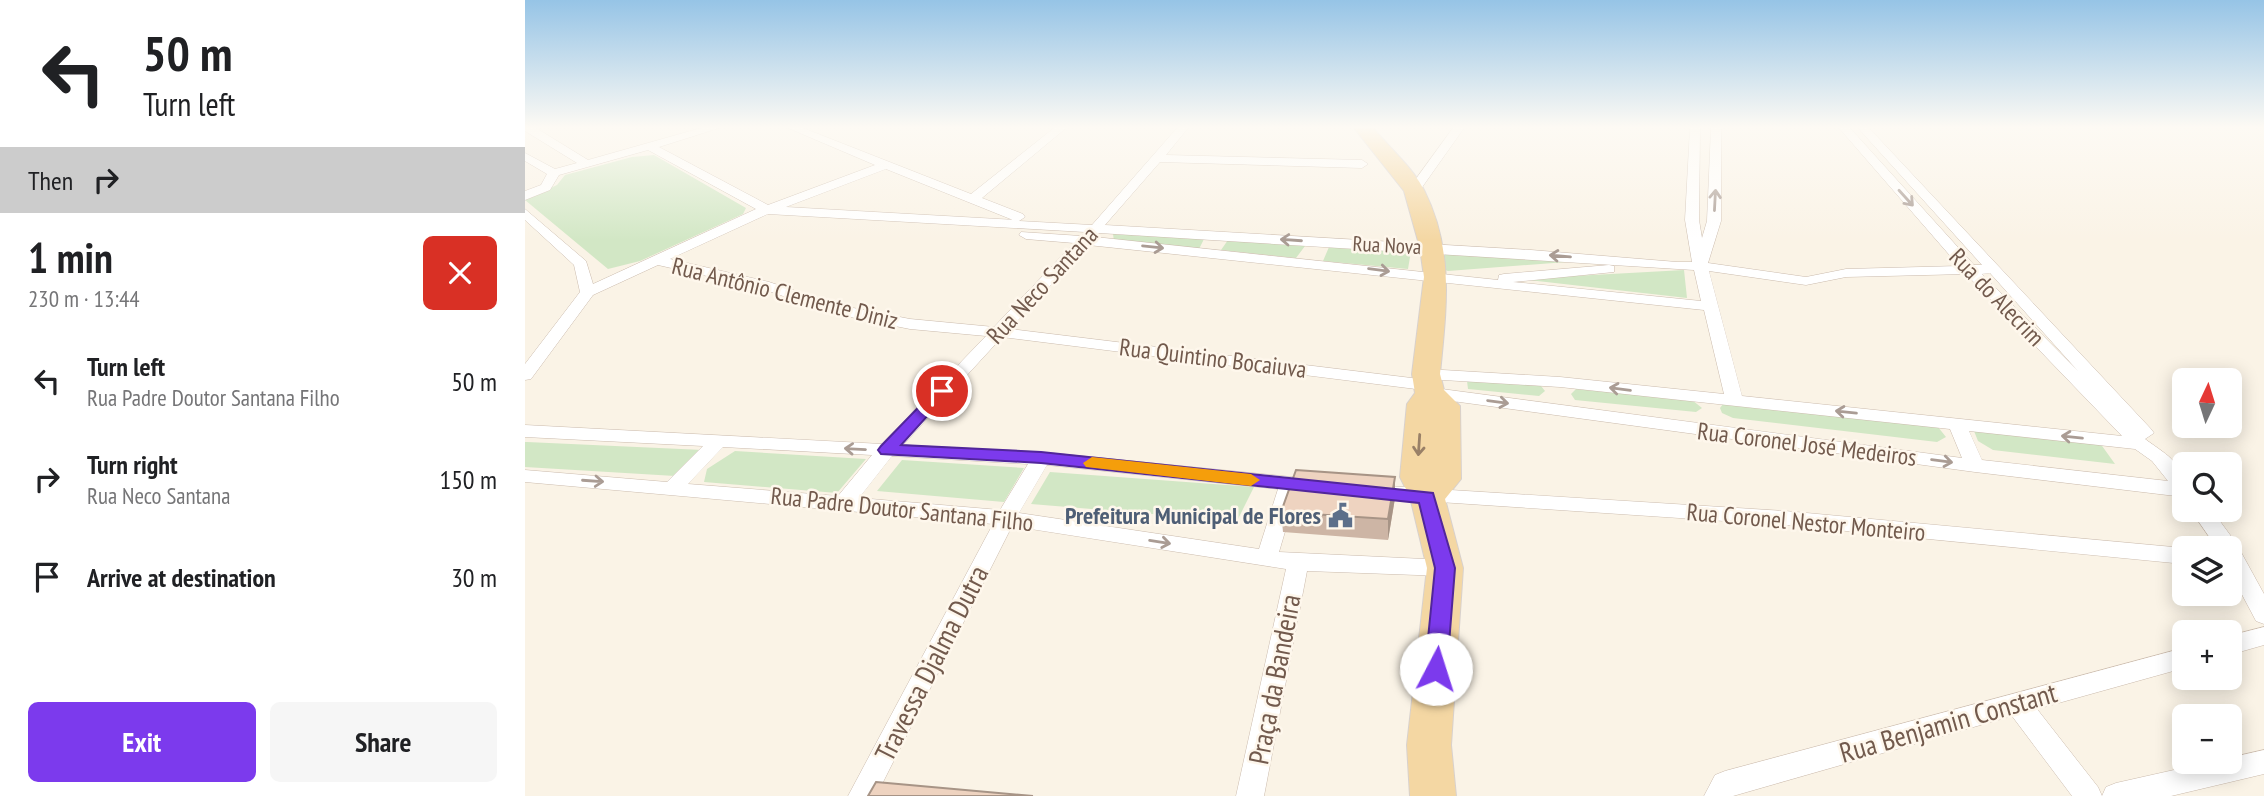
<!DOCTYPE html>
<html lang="en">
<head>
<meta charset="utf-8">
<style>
  :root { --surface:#fff; --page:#f6f6f6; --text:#202124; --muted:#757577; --accent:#7c3aed }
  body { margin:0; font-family:"PT Sans Narrow",sans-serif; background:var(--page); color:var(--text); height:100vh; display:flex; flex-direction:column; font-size:26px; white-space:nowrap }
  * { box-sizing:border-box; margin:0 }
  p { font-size:23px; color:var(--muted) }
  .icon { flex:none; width:38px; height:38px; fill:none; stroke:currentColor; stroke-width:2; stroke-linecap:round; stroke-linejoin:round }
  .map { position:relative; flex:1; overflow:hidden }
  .sheet { display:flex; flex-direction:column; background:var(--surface); width:525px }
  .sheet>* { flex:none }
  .banner { background:#fff; color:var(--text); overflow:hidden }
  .needle { width:46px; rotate:4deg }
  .controls { position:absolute; left:1647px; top:368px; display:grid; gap:14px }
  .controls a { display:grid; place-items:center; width:70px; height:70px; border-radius:10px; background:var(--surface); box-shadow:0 4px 18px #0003; font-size:35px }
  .pin { position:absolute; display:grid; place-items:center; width:60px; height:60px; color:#fff; margin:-30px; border:4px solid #fff; border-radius:50%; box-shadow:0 2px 7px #0007 }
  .me { position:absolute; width:77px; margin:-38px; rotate:5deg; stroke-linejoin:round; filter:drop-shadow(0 0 5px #0008) }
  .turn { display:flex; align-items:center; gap:24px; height:147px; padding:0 28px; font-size:32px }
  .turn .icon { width:91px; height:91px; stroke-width:2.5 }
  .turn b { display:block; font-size:49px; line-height:60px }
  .then { display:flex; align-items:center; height:66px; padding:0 28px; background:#0003; gap:14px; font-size:26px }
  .round { display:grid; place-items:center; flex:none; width:74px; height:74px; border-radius:10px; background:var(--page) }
  .headline { display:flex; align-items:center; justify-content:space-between; height:119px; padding:0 28px }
  h1 { font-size:42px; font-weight:800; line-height:52px }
  .primary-button { display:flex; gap:14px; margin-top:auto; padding:14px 28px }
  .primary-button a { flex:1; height:80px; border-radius:10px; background:var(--accent); color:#fff; font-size:28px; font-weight:800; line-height:80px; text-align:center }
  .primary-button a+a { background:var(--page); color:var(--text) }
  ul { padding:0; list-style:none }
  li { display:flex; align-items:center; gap:21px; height:98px; padding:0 28px }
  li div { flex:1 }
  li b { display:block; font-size:26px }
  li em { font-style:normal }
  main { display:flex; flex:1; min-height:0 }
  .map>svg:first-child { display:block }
</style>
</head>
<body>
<main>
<section class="sheet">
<div class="banner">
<div class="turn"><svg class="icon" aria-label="left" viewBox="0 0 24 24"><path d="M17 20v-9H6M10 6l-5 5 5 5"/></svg><div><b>50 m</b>Turn left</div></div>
<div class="then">Then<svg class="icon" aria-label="right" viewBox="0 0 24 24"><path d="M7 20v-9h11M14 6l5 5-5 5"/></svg></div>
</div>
<div class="headline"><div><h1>1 min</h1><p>230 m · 13:44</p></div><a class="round" style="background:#d93025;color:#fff"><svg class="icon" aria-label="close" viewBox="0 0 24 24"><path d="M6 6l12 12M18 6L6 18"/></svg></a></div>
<ul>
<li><svg class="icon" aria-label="left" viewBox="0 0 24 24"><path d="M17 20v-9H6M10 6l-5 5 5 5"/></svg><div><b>Turn left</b><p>Rua Padre Doutor Santana Filho</p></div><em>50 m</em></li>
<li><svg class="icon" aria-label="right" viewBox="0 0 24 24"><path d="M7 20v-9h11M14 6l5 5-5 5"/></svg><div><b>Turn right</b><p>Rua Neco Santana</p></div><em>150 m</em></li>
<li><svg class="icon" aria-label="arrive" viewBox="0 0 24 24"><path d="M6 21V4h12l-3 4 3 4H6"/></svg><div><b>Arrive at destination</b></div><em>30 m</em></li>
</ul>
<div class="primary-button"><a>Exit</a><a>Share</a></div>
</section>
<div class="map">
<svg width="1739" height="796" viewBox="0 0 1739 796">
  <rect width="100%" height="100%" fill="#faf3e6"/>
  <path fill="#d2e7c5" d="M129,155L221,208L218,214L115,261L83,269L0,200L32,185L40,175L107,157Z
    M588,234L679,239L674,249L589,241Z
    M703,240L780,246L771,258L696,250Z
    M804,247L886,251L883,269L798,261Z
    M920,253L1055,261L923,271L917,269L916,255Z
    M1159,270L1162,298L994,279Z
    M942,381L1016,386L1020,391L1014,396L943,389Z
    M1051,389L1167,400L1177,408L1171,412L1050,400L1046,394Z
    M1198,404L1413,427L1421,437L1412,442L1208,418L1197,413L1195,408Z
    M1449,431L1570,436L1590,464L1468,450L1453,441Z
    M0,442H2L178,450L150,476L0,467Z
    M210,451L341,459L312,493L179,482L182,469Z
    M377,460L499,468L479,502L352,491Z
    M525,472L729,487L712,521L506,504Z"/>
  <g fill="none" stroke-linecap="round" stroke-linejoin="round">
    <defs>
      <path id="street" d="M0,128H11L63,160L176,128H194L134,147L243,205L350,165L263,128H278L446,194L529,128H541L457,198L498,214L500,217L494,221L567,225L652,128H663L641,155L837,160L843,164L837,168L635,162L580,225L1006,250L1152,262H1167L1160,220L1165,128H1175L1174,220L1177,238L1182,221L1186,128H1196V221L1183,263L1281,277L1321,269L1434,266L1314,128H1325L1449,265H1457L1333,128H1344L1626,429L1629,433L1620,439C1646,458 1659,462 1659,497L1450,472L905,398L899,397L896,393L899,390L477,337L378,445L516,452L787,479L794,481L797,486L794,491H772L754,552L920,560L928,562L931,568L928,574L920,576L782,571L739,796H711L761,569L487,526L351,796H323L468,524L0,482V470L142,482L178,446L0,437V425L357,444L461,336L385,329L310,314L235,288L133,265L68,295L6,379L0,380V364L55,292L49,265L0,220V209L61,261L68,284L231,209L123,150L34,175L25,190L0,200V191L16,185L22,174L0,161V153L30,169L52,163L0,131ZM361,169L488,220H491L261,207ZM243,214L560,232L556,236L496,232L494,235L501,239L549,243L469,327L385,319L313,305L244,282L145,259ZM574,233L1169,270L1176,301L988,282L1089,272V266L1084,265L979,274L974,275L973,280L570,237ZM563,245L1179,310L1199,394L1035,377L901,369L893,374L901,379L1035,387L1425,429L1437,458L909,388L912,385L909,381L903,380L485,329ZM1184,271L1281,285L1321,277L1441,274L1597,436L1217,396ZM1465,273L1553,371L1457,274ZM1444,431L1610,449L1627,461L1643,481L1457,460ZM198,447L347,455L313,496L163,484ZM367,456L503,464L475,510L334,498ZM522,465L753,489L734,549L494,513Z
        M928,128H939L893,193H885L883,190Z
        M846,485L1260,511L1659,548V564L1260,525L839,497L836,492L839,487Z
        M1665,509H1686L1711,543L1739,594V624L1731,621L1704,570V548H1692Z
        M1739,627V645L1704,655V636Z
        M1659,648V668L1512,709L1573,787L1577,796H1547L1487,716L1208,796H1179L1190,775L1200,771Z
        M1739,750V774L1646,796H1577L1581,787L1591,783L1689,761H1704V758Z"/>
      <path id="primary" d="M829,128H848C864,147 888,168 899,190C930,252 921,309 915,374L919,390L935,406L936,479L920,499L938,568L926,745L931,796H885L882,745L902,568L885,497L875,477L882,404L890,393L887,374L899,277L895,248L879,191Z"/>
    </defs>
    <use href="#street" stroke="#cbbbad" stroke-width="1"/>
    <use href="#primary" stroke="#d8d1cd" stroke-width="2"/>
    <use href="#street" fill="#fff" fill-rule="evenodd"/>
    <use href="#primary" fill="#f4d7a3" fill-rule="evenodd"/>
  </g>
  <path fill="#cdb5a5" d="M870,498L863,540L758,532L756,512Z"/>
  <path fill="#a79486" d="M870,477V498L863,540V519Z"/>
  <path fill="#eed3c0" stroke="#a79486" stroke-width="2" d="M771,470L870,477L863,519L756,512Z
    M351,782L508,796H343Z"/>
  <defs><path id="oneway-shaft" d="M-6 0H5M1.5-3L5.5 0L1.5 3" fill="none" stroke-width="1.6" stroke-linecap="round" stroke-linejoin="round" transform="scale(1.75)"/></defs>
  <g stroke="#aa9c94">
    <use href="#oneway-shaft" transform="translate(1381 198) rotate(48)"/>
    <use href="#oneway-shaft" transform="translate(1190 200) rotate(-87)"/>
    <use href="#oneway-shaft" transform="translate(766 240) rotate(-176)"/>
    <use href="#oneway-shaft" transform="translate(628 247) rotate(6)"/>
    <use href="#oneway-shaft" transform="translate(1035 256) rotate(-175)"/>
    <use href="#oneway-shaft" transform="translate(854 270) rotate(7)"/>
    <use href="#oneway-shaft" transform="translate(1095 389) rotate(-173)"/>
    <use href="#oneway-shaft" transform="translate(973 402) rotate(8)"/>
    <use href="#oneway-shaft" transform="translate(1321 412) rotate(-174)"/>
    <use href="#oneway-shaft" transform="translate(1547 437) rotate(-174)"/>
    <use href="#oneway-shaft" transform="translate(330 449) rotate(-177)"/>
    <use href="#oneway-shaft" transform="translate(1417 461) rotate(7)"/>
    <use href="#oneway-shaft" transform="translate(68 481) rotate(4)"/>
    <use href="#oneway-shaft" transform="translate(635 542) rotate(9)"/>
  </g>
  <use stroke="#998067" href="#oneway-shaft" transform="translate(894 445) rotate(94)"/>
  <linearGradient id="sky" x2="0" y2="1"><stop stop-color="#96c4e6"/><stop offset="0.53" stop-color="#fdfaf4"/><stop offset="1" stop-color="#fdfaf4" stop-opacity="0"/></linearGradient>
  <rect width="1739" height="240" fill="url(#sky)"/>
  <path fill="#7c3aed" stroke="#51269a" stroke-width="2" d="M417,386L425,391L376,445L516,452L908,493L930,568L922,669L918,676L911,678L903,676L900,669L910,568L894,503L516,463L356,454L353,450L356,446L412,388Z"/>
  <path fill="#f59e0b" d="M567,457L726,474L735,480L726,486L561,467L558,463Z"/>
  <defs>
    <symbol id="civic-bare" viewBox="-9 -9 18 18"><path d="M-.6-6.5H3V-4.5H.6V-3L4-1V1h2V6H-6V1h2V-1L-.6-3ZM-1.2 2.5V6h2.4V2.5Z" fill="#5c6f8a" stroke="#fef7ec" stroke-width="2.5" paint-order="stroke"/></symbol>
  </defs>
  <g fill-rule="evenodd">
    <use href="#civic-bare" x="798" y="498" width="35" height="35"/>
  </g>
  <g text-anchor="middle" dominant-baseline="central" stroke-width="5" stroke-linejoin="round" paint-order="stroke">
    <g font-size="21" fill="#725a4d" stroke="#fef7ec">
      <text transform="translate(862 245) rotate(3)">Rua Nova</text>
    </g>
    <g font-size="24" fill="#725a4d" stroke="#fef7ec">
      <text transform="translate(517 285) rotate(-47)">Rua Neco Santana</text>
      <text transform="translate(260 293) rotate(14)">Rua Antônio Clemente Diniz</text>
      <text transform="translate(1472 297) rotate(46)">Rua do Alecrim</text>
      <text transform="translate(688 358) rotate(7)">Rua Quintino Bocaiuva</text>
      <text transform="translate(1282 444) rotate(7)">Rua Coronel José Medeiros</text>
      <text transform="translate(377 509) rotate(6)">Rua Padre Doutor Santana Filho</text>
      <text transform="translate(1281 522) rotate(5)">Rua Coronel Nestor Monteiro</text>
    </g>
    <g font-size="24" font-weight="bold" fill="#4e5e75" stroke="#fef7ec" text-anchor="end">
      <text x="796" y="515">Prefeitura Municipal de Flores</text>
    </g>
    <g font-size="28" fill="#725a4d" stroke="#fef7ec">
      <text transform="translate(406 663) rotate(-63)">Travessa Djalma Dutra</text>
      <text transform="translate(749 679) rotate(-79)">Praça da Bandeira</text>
      <text transform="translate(1423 722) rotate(-16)">Rua Benjamin Constant</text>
    </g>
  </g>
</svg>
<div class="controls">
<a><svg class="needle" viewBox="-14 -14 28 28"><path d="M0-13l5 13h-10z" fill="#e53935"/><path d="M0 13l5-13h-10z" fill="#757577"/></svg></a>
<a><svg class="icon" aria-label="search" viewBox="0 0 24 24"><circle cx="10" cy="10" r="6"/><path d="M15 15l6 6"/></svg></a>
<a><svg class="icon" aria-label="layers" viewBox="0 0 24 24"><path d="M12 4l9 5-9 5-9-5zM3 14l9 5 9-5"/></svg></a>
<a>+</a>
<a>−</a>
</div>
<div class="pin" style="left:417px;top:391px;background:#d93025"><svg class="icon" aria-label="arrive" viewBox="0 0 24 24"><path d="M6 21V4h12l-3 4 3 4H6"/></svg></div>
<svg class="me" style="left:911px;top:669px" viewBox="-20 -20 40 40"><circle r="19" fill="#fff"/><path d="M0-13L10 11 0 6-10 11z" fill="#7c3aed"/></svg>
</div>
</main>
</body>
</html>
